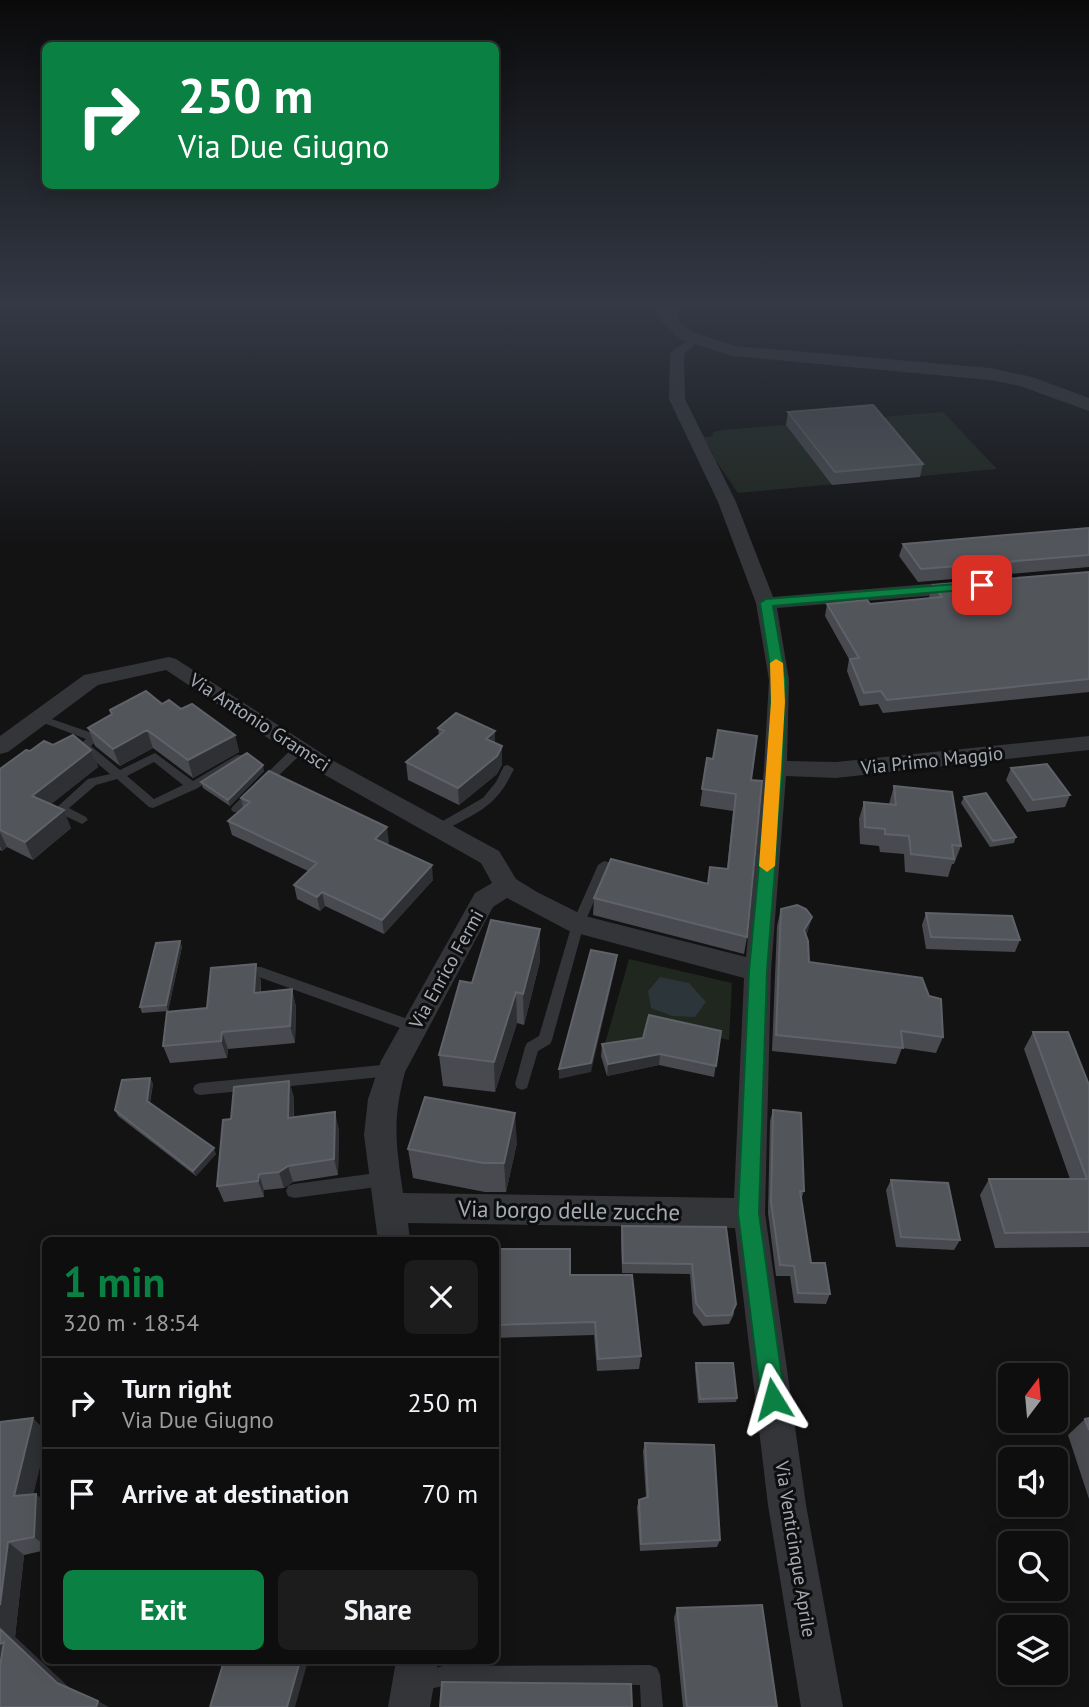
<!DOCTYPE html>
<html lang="en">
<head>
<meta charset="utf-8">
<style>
  :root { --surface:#0e0e0f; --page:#1c1c1d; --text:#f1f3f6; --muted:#9b9c9e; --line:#2e2e2f; --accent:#0b8043 }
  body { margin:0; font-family:"PT Sans",sans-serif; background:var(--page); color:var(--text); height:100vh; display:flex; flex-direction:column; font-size:26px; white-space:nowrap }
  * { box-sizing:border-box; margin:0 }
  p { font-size:23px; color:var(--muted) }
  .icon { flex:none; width:38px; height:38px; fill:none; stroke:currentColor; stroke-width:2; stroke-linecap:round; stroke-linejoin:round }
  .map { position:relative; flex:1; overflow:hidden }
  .side { position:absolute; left:42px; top:1237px; width:457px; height:427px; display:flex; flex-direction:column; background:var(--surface); border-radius:10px; box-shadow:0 4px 18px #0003,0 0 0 2px var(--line) }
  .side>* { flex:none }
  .banner { position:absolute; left:42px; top:42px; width:457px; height:147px; border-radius:10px; box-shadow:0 4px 18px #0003,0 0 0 2px var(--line); background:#0b8043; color:#fff; overflow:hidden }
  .needle { width:46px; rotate:16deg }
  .tools { position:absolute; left:998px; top:1363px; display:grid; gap:14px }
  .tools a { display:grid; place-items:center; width:70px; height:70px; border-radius:10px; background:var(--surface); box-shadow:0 4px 18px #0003,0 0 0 2px var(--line); font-size:35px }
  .pin { position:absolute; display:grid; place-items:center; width:60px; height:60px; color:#fff; margin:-30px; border-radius:14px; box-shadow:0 4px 10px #0006 }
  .me { position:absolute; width:77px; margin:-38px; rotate:352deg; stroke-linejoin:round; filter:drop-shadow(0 0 5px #0008) }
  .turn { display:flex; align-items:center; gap:24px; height:147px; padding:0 21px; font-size:32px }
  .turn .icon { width:91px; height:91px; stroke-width:2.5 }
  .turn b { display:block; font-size:49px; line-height:60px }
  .round { display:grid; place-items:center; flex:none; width:74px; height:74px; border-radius:10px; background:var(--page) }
  .summary { display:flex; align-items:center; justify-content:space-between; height:119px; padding:0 21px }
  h1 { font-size:42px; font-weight:800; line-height:52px; color:var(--accent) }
  .primary-button { display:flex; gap:14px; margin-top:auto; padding:14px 21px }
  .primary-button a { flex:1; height:80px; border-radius:10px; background:var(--accent); color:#fff; font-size:28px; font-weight:800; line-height:80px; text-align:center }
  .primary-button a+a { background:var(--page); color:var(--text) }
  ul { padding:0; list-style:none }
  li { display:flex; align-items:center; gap:21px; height:91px; padding:0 21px; border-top:2px solid var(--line) }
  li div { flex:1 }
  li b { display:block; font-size:26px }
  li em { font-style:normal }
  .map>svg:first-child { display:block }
</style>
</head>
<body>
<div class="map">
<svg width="1089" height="1707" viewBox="0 0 1089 1707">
  <rect width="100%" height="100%" fill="#131314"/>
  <path fill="#1f271f" d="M943,412L997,469L738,493L717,462H713V454L703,437L713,436L712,433L721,430Z
    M629,959L732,983L729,1040L649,1024L635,1049L602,1054Z"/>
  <path fill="#2b353a" d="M660,977L689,983L706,1002L695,1017L672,1016L651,1008L648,991Z"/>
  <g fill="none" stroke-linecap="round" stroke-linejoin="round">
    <path fill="#333539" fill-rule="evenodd" d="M40,715L98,735L100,738L91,746L120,770L155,753L193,781L237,755H245L247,758L196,789L153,808L149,807L117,779L96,785L69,808L86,817L88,820L82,824L57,812L55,809L88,779L110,774L80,749L78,746L86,739L36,720L35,718ZM154,762L183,785L154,799L127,776Z
      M299,745L305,749L303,752L241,812H233L231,809L233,806L295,746Z
      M508,765L514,769C495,809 478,811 442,832H434L432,829L434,826L483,798L496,782L504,766Z
      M604,861L628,867L630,870L624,875L608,870L584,924L552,1040L550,1044L538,1051L527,1088L522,1090L517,1088L515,1084L525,1047L527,1043L539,1036L572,924L598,865Z
      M242,966L261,967L419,1023L421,1027L419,1031L414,1033L256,976L237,975L235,971L237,967Z
      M391,1064L396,1066L398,1070L396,1074L391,1076L200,1095L195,1093L193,1089L195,1085L200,1083Z
      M384,1172L390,1174L392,1179L390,1184L384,1186L294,1198L288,1196L286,1191L288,1186L294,1184Z
      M650,1665L657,1668L660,1675L663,1707H641L640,1685L443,1686L420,1691L413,1688L410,1681L413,1674L443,1666Z"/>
    <path fill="#333539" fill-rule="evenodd" d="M694,336L701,340L684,354L685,399L736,502L773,597L964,581L973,587L964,593L777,608L789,680L787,761L836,762L1089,736V750L836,778L786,776L771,971L765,1213L806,1505L843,1707H801L768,1505L735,1228L408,1223L410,1241H378L364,1135L368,1099L381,1061L475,893L492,883L481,863L316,770L166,670L98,685L8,752L0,754V736L84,675L169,657L176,659L332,760L499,851L516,879L537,892L585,916L746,957L764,768L769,680L756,603L718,502L669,399L670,353ZM507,898L569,931L744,978L734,1198L403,1193C396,1144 392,1121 405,1072L493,907Z
      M396,1661H438L430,1707H388Z"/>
    <path fill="#333539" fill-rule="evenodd" d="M658,306H674L681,323L693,332L735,346L990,368L1032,377L1089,398V411L1020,386L990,380L733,356L681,340L666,327L659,317Z"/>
  </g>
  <path fill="#484a4f" d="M788,412L923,464L920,477L832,485L786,425Z
    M1089,528V567L918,582L899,556L903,544Z
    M1089,572V692L883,713L878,704L860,706L847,671L849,659L825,616L827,604H870L930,599L929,597L933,585Z
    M162,704L181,709L235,735L239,752L193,778L153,748L120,766L95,746L88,728Z
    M438,728L495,731V743L502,746V764L497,774L459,805L408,780L406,762L439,735Z
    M53,745L91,750L98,767L51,804L71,828L33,860L7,847L2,851L0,850V769L30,751Z
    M707,758L751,780L747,937L744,954L593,915L594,898L708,884L727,869L733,811L700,806Z
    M1011,768L1070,795L1065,807L1027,812L1006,780Z
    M264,771L230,806L203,788L201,782Z
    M894,786L961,846L954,864H952L948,877L905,872L904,854L880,852L879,846L860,844L859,819L864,802L889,804Z
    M964,797L1016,837L1014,843L990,847L961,803Z
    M241,798L389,842L386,845L433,880L384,934L325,906L320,911L297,899L294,885L308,871L232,835L228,821L243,808Z
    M781,909L812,917L806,936L809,962L943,1037L936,1053L902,1048L896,1064L772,1051L777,926Z
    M926,913L1020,940L1015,952L926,949L922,925Z
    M180,941L182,947L168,1011L142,1013L140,1007Z
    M540,961L524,1025L517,1023L495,1092L443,1086L439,1055L472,983Z
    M256,964L261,981V992L292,989L296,1007L295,1043L228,1049L227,1058L170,1063L163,1046Z
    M721,1031L714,1077L659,1065L607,1076L601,1056L602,1044Z
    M1033,1032L1089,1085V1247L995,1248L980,1195L989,1179H1070L1024,1049Z
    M150,1078L153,1084L150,1103L216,1154L196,1176L118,1116L115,1110Z
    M289,1081L294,1098V1117L339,1129L338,1175L293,1182L284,1188L264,1190V1197L224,1202L217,1186L231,1119Z
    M773,1110L804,1191L801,1200L811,1263L830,1294L826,1304L794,1303L790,1276H776L768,1213L770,1121Z
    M517,1143L506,1192H485L413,1178L408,1149Z
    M891,1180L960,1240L954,1250L896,1247L886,1190Z
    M622,1226L726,1227L734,1314L729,1324L703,1326L693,1313L690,1274L622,1273L621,1237Z
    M495,1249L570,1275L641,1356L639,1369L597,1371L594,1335L495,1338Z
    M696,1363L737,1398L736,1402L698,1403L695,1368Z
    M1089,1418V1499L1068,1435L1085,1419Z
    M0,1422L46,1431V1441L33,1494L46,1502V1550L24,1555L15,1637L69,1688L0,1663Z
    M645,1443L720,1540L717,1547L640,1551L637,1507L639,1500L646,1497L643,1451Z
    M677,1608L777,1707H683L674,1618Z"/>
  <path fill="#2f3033" d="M147,730L153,748L120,766L113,749Z
    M495,731V749L486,739Z
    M235,735L239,752L193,778L188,760Z
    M502,746V764L497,774L459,805L458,788Z
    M91,750L98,767L40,813L32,796Z
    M263,765L264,771L230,806L228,800Z
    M64,810L71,828L33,860L25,842Z
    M387,827L389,842L377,854L375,839Z
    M0,832L7,847L2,851L0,846Z
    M432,865L433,880L384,934L382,920Z
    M322,892L325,906L320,911L317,897Z
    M812,917L807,933L799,947L804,930Z
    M540,929V961L524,1025L523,994Z
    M180,941L182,947L168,1011L166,1005Z
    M617,955L616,965L591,1072L559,1079V1069Z
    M256,964L261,981L259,1010L254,993Z
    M292,989L296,1007L295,1043L290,1026Z
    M516,992L517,1023L495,1092L494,1062Z
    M222,1032L228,1049L227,1058L221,1041Z
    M660,1054L659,1065L607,1076L608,1064Z
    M150,1078L153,1084L149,1107L147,1101Z
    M289,1081L294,1098L293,1134L288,1118Z
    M335,1112L339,1129L338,1175L334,1159Z
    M515,1113L517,1143L506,1192L504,1163Z
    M214,1148L216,1154L196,1176L193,1171Z
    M288,1166L293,1182L284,1188L279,1172Z
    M259,1174L264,1190V1197L258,1181Z
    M33,1418L46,1431V1441L30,1509L14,1496Z
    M36,1494L46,1502V1546L34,1537Z
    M8,1542L24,1555L15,1637L73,1691L57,1683L0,1629V1605Z
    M4,1642L0,1663V1644Z
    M300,1661H308L295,1707H287Z
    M98,1701L109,1707H96Z"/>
  <path fill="#52555a" stroke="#5f6268" stroke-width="2" d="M873,405L923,464L835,472L788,412Z
    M1089,528V555L921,569L903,544Z
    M1089,572V679L887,700L881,691L864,693L850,659L859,658L827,604L867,600L870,604L942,597L933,585Z
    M146,691L162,704L169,700L181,709L192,704L235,735L188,760L147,730L113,749L88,728L112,714L110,710Z
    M456,713L495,731L486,739L502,746L497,756L458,788L406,762L444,731L438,728Z
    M718,730L757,736L751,780L762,781L747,937L594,898L611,859L708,884L710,867L728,869L736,794L702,789L707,758L713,759Z
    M73,735L91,750L32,796L64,810L25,842L0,830V769L26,750L30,751L44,741L53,745Z
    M247,753L263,765L228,800L201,782Z
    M1047,764L1070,795L1033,800L1011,768Z
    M269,771L387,827L375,839L432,865L382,920L322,892L317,897L294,885L317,863L228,821L250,802L241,798Z
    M894,786L952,792L961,846L952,845L954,859L911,854L909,836L885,834V829L865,827L864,802L896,805Z
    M986,793L1016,837L993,841L964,797Z
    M797,905L806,909L812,917L804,930L808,941L809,962L922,978L929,996L941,999L943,1037L901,1031L903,1048L776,1035L781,909Z
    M926,913L1012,916L1020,940L931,937Z
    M491,920L540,929L523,994L516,992L494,1062L439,1055L460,981L472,983Z
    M180,941L166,1005L140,1007L156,943Z
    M591,950L617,955L591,1063L559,1069Z
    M256,964L254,993L292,989L290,1026L222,1032L221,1041L163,1046L167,1012L207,1008L211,968Z
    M649,1015L721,1031L716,1066L660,1054L608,1064L602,1044L643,1038Z
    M1033,1032H1068L1089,1085V1232L1005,1233L989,1179H1087Z
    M150,1078L147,1101L214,1148L193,1171L115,1110L122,1080Z
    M289,1081L288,1118L335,1112L334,1159L288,1166L279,1172L259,1174L258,1181L217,1186L223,1120L231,1119L234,1087Z
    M425,1097L515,1113L504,1163H483L408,1149Z
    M773,1110L801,1113L804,1191H800L811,1263H825L830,1294L798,1293L794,1266L780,1265L771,1202Z
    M891,1180L948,1183L960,1240L901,1237Z
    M622,1226L726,1227L736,1304L731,1315L706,1316L696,1303L692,1264L623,1263Z
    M495,1249H570V1275H632L641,1356L598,1359L595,1322L495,1325Z
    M696,1363H733L737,1398L700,1399Z
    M33,1418L14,1496L36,1494L34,1537L8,1542L0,1605V1422Z
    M1089,1418V1430L1085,1419Z
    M645,1443L714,1445L720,1540L641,1544L639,1500L648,1497Z
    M762,1605L777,1707H687L677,1608Z
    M0,1629L57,1683L98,1701L96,1707H0V1666L4,1642L0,1644Z
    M224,1661H300L287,1707H210Z
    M442,1682L631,1684L632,1707H440Z"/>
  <linearGradient id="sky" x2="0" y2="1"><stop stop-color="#0a0a0b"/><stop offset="0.56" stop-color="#333945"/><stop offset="1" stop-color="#333945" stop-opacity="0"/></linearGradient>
  <rect width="1089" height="545" fill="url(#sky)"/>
  <path fill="#0b8043" stroke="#07532c" stroke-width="2" d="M982,582L986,583V588L773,606L786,680L783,768L767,971L759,1213L785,1399L781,1407L773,1411L765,1407L761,1399L738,1213L749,971L768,768L772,680L760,603L766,599Z"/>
  <path fill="#f59e0b" d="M776,659L783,663L785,702L775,866L767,872L759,866L771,702L770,663Z"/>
  <g text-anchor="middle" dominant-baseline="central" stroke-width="6" stroke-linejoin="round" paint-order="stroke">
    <g font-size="19" fill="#a4abb5" stroke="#0e0e0f">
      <text transform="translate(260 722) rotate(33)">Via Antonio Gramsci</text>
      <text transform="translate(932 760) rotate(-6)">Via Primo Maggio</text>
      <text transform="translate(446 969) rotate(-61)">Via Enrico Fermi</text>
      <text transform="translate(796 1549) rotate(81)">Via Venticinque Aprile</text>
    </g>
    <g font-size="23" fill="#a4abb5" stroke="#0e0e0f">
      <text transform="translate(569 1210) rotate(1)">Via borgo delle zucche</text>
    </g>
  </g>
</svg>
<div class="tools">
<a><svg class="needle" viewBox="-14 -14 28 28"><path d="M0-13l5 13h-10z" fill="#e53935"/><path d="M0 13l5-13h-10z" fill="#9b9c9e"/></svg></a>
<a><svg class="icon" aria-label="sound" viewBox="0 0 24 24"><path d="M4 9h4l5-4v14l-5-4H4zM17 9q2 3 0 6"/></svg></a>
<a><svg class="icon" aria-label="search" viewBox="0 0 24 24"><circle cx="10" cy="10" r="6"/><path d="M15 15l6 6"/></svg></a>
<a><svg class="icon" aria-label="layers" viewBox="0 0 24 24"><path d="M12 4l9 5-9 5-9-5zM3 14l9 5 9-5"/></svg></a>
</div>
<div class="pin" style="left:982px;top:585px;background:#d93025"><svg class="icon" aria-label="arrive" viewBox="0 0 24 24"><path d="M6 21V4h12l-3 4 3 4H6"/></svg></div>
<svg class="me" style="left:773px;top:1399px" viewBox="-20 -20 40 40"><path d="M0-17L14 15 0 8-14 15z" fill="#0b8043" stroke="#fff" stroke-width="4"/></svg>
<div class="banner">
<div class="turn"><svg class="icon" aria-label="right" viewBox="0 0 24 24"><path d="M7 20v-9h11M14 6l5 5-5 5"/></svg><div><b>250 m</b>Via Due Giugno</div></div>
</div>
<section class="side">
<div class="summary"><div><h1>1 min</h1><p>320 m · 18:54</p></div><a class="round"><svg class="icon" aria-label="close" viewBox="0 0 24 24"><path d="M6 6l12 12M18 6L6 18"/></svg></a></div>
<ul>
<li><svg class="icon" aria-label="right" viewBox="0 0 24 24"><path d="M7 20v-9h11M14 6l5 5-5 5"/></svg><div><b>Turn right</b><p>Via Due Giugno</p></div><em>250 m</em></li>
<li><svg class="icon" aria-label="arrive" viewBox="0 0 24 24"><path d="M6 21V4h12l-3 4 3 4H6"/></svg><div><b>Arrive at destination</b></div><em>70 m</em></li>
</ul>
<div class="primary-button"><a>Exit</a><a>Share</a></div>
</section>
</div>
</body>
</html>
